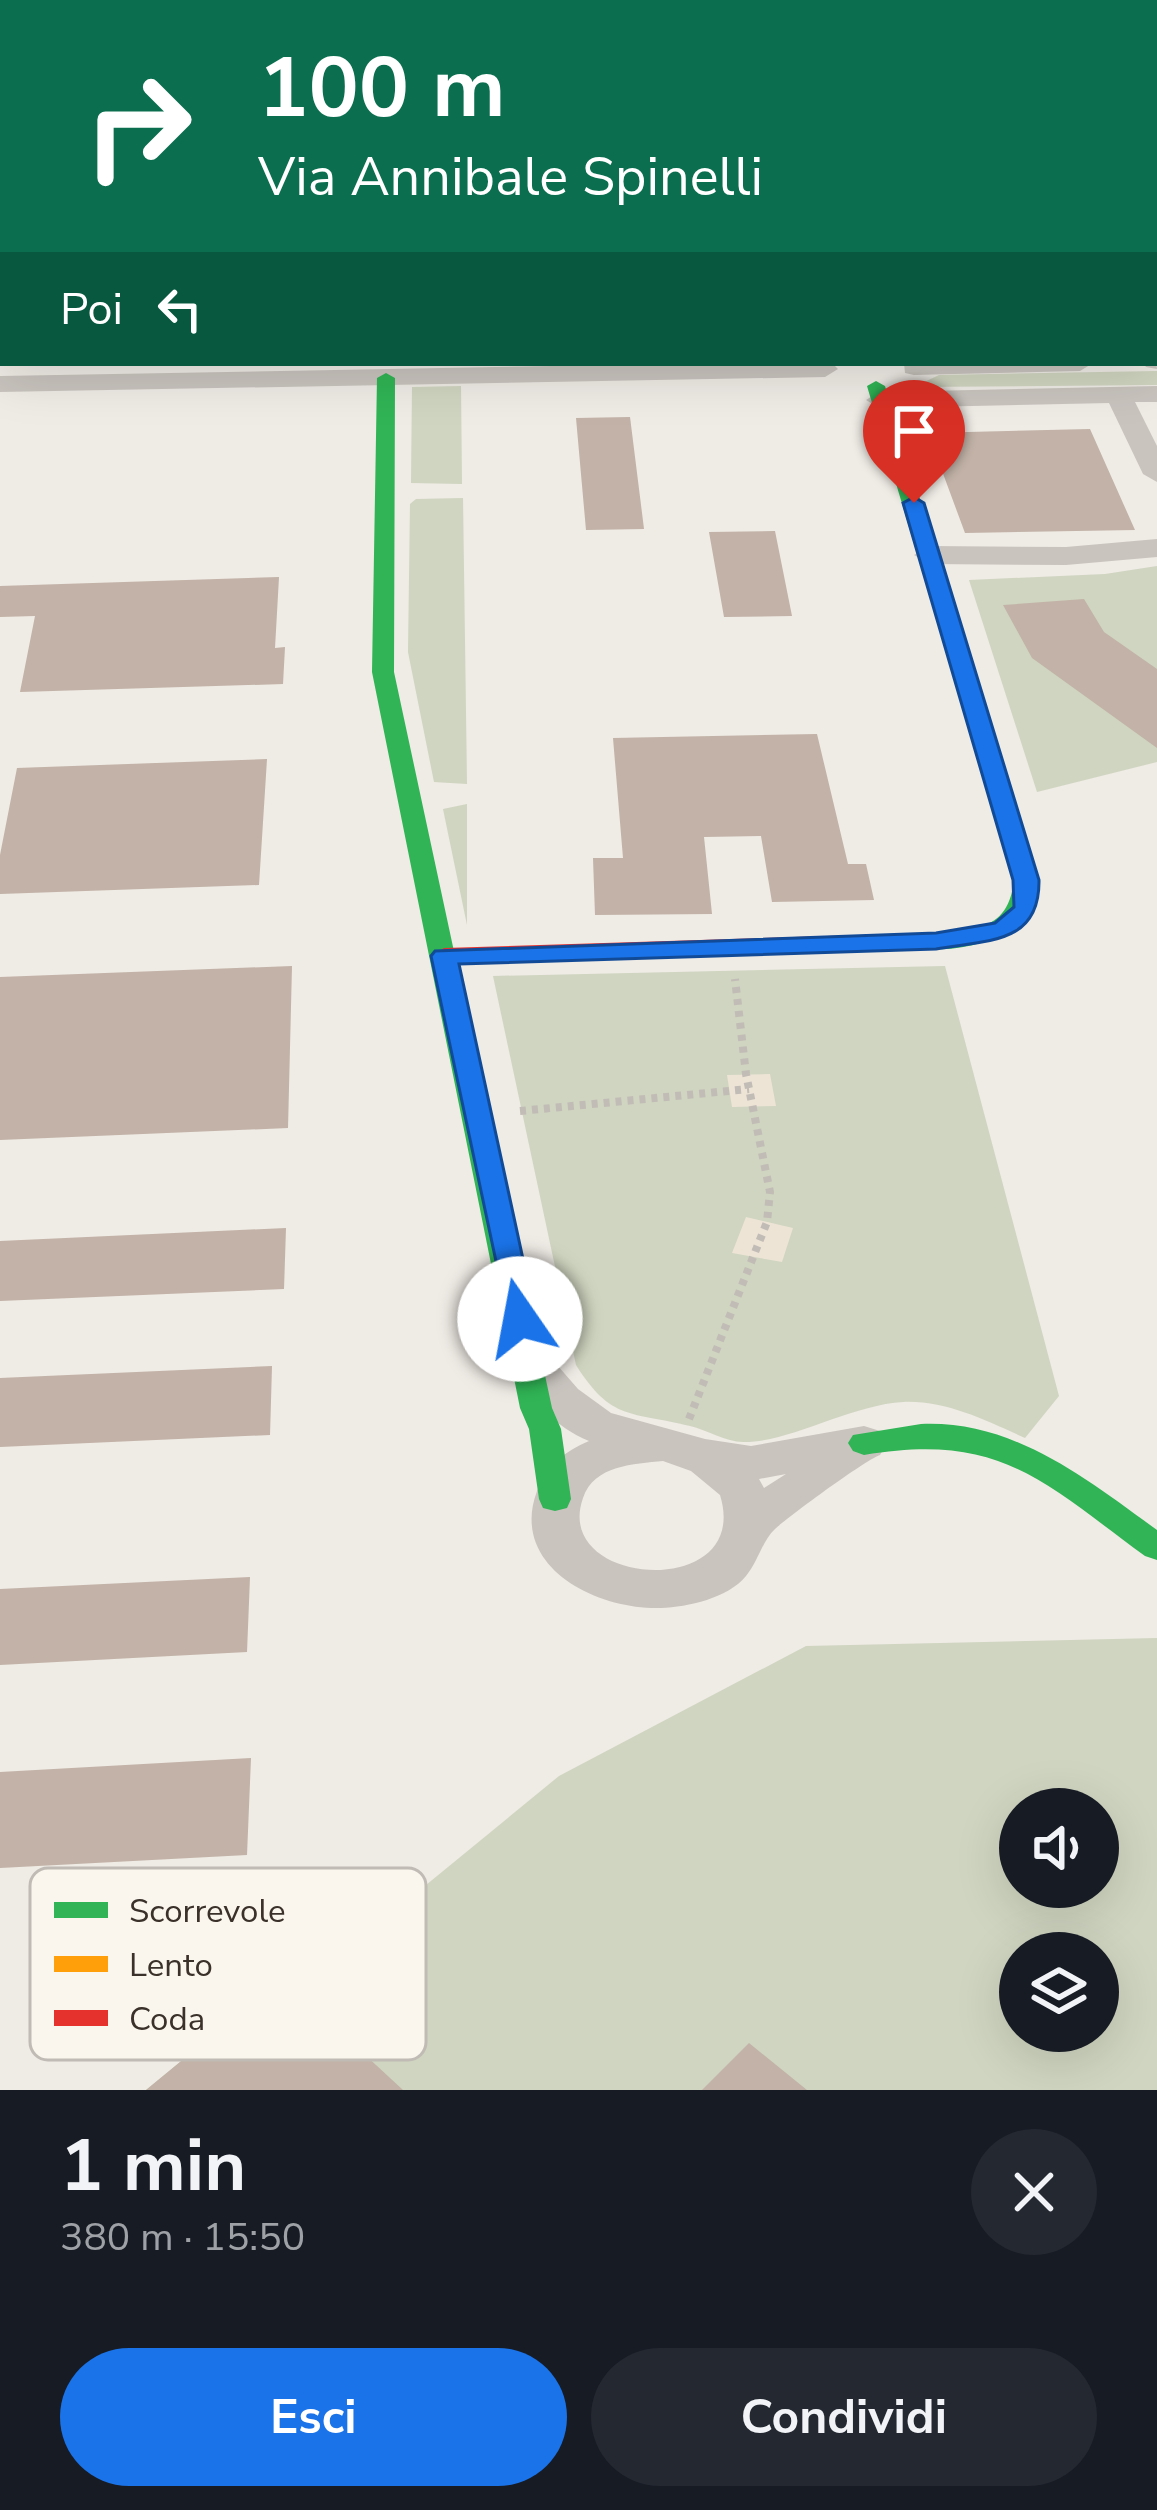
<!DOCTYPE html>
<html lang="it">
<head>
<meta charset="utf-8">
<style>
  :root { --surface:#171b24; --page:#242831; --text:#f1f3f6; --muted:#9ea1a6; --accent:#1a73e8 }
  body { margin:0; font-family:"Nunito Sans",sans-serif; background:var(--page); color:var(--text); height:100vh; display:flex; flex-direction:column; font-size:45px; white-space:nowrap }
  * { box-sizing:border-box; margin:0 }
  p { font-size:39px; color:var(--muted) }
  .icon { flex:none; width:66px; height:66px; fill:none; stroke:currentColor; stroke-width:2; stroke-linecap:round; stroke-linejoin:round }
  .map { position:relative; height:2090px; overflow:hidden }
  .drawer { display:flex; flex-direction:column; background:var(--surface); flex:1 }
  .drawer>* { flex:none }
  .top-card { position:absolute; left:0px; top:0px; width:1158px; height:366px; box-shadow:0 12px 48px #0002; background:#0b6e4f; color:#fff; overflow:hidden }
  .tools { position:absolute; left:999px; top:1788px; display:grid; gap:24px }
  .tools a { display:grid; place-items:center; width:120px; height:120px; border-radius:50%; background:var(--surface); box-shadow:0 12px 48px #0002; font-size:60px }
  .pin { position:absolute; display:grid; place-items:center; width:102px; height:102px; color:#fff; margin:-123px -51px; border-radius:50% 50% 50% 0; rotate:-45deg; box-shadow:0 0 12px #0007 }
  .pin .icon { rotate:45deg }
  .me { position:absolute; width:132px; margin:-66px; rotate:348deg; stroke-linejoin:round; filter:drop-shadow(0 0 9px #0008) }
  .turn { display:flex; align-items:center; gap:42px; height:252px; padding:0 60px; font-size:54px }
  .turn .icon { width:156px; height:156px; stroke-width:2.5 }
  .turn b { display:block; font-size:84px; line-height:102px }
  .then { display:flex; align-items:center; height:114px; padding:0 60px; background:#0003; gap:24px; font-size:45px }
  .round { display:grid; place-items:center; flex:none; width:126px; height:126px; border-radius:63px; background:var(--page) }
  .headline { display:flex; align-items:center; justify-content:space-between; height:204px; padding:0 60px }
  h1 { font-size:72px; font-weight:700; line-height:90px }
  .button { display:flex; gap:24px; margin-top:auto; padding:24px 60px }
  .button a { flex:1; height:138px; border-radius:72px; background:var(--accent); color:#fff; font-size:48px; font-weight:700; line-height:138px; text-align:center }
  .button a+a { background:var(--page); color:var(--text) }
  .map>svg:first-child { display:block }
</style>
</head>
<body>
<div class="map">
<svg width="1157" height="2090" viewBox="0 0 1157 2090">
  <rect width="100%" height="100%" fill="#efebe5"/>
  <path fill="#cfd5c0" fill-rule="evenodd" d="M1157,371V385L914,387L939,375Z
    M461,386L462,484L411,483L412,387Z
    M463,498L467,784L434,782L408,652L410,504L416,499Z
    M1157,566V762L1037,792L969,580L1105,574Z
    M467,804V925L443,809Z
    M945,966L1059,1396L1025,1438C987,1421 946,1400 903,1402C850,1405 789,1443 743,1442C726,1442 707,1430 690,1426C631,1411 612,1422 576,1365L493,976Z
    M1157,1638V2090H146L315,1951L332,1962L559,1776L806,1646ZM1020,1809H1098V1887H1020ZM1020,1953H1098V2031H1020Z"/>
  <path fill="#ede4d6" d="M770,1074L776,1106L732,1107L727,1075Z
    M746,1217L793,1228L782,1262L732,1253Z"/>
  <path fill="#c2b2a7" d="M630,417L644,529L586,530L576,418Z
    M1090,429L1135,530L965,533L928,433Z
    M775,531L792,616L724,617L709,532Z
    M279,577L275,648L285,647L283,684L20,692L35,616L0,617V586Z
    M1084,599L1104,632L1157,669V748L1032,658L1003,605Z
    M817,734L848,864H866L874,900L772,902L761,836L704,837L712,914L595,915L593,858H623L613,738Z
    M267,759L259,885L0,894V855L17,768Z
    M292,966L288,1128L0,1140V977Z
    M286,1228L284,1289L0,1301V1241Z
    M272,1366L270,1435L0,1447V1378Z
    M250,1577L247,1652L0,1665V1589Z
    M251,1758L247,1855L0,1868V1772Z
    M282,1978L403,2090H146Z
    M749,2043L807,2090H702Z"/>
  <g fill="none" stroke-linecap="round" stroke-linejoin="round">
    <path stroke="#c2bcb6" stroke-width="8" stroke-dasharray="6 6" stroke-linecap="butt" d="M520,1111L749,1089
      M689,1419L767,1222L770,1192L746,1074L735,979"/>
    <path fill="#c9c4be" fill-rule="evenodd" d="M3,214V221L0,222V215Z"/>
    <path fill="#c9c4be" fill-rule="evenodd" d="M0,197L3,198V212L0,211Z
      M3,343V359L0,360V344Z
      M1155,353L1157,369L1146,367L1143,363H1155Z
      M723,363H832L838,369L825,377L0,392V376Z
      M904,363H1093L1080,371L914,375L905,373Z
      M1157,386V402H1135L1157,446V482L1143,474L1109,403L879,408L866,400L879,392Z
      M1157,539V557L1066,565L929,564L914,555L929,546L1066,547Z
      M535,1353L551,1358L578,1389L611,1413L705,1439L751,1446L864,1426L880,1431L887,1443L880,1455C867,1459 789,1516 775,1529C762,1541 758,1562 746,1576C728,1598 688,1607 661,1608C595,1610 509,1566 537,1491C547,1466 565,1451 589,1441C555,1427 531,1400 512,1369L519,1358ZM663,1461L691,1471L720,1495C753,1601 551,1588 583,1498C594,1465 634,1464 663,1461ZM786,1474L764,1488L759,1479Z"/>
    <path fill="#30b455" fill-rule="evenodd" d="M1155,85H1157V94H1155Z
      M386,373L395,378L394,672L552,1408L561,1429L571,1499L567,1508L555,1511L543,1508L539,1499L529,1429L520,1408L372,672L377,378Z
      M876,381L885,386L1038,880C1037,894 1036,905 1027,917C1010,941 934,961 912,941L916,936C960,925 1007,942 1014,880L867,386Z
      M921,1424C1014,1420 1086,1479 1157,1530V1560L1145,1556C1042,1481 1000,1432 864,1455L853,1451L848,1443L853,1435Z"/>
    <path fill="#ff9f0a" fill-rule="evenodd" d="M1034,0H1049L1051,3H1037Z"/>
    <path fill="#e5322d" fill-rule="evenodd" d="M925,933L934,936L938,941L934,946L444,964L431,956L444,948Z"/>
  </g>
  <path fill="#1a73e8" stroke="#114b97" stroke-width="3" d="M914,497L924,503L1039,880C1040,945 986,940 936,949L459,964L536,1319L531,1327H510L431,956L435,951L936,933L995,923L1014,907L1013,880L903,503Z"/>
  <rect x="30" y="1868" width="396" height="192" rx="18" fill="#faf6ee" stroke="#c0bbb4" stroke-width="3"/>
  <rect x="54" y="1902" width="54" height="16" fill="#30b455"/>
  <rect x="54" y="1956" width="54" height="16" fill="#ff9f0a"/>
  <rect x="54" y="2010" width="54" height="16" fill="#e5322d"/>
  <g font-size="33" fill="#3a312b">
    <text x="129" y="1922">Scorrevole</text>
    <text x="129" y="1976">Lento</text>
    <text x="129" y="2030">Coda</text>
  </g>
</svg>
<div class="tools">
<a><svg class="icon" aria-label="sound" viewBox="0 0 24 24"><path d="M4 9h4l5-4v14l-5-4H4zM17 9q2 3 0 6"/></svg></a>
<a><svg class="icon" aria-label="layers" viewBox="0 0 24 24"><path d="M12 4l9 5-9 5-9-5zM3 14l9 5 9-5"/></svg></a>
</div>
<div class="pin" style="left:914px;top:503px;background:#d93025"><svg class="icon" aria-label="arrive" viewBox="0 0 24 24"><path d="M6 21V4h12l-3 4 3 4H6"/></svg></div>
<svg class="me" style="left:520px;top:1319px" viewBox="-20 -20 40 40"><circle r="19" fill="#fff"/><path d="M0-13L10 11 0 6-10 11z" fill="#1a73e8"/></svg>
<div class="top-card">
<div class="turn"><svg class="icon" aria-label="right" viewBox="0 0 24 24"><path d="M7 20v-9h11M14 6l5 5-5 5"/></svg><div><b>100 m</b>Via Annibale Spinelli</div></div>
<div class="then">Poi<svg class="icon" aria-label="left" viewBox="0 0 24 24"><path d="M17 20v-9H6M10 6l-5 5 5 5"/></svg></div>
</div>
</div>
<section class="drawer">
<div class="headline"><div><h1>1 min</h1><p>380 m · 15:50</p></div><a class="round"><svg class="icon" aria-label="close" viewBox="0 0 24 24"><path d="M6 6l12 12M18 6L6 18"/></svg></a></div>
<div class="button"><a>Esci</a><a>Condividi</a></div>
</section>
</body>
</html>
